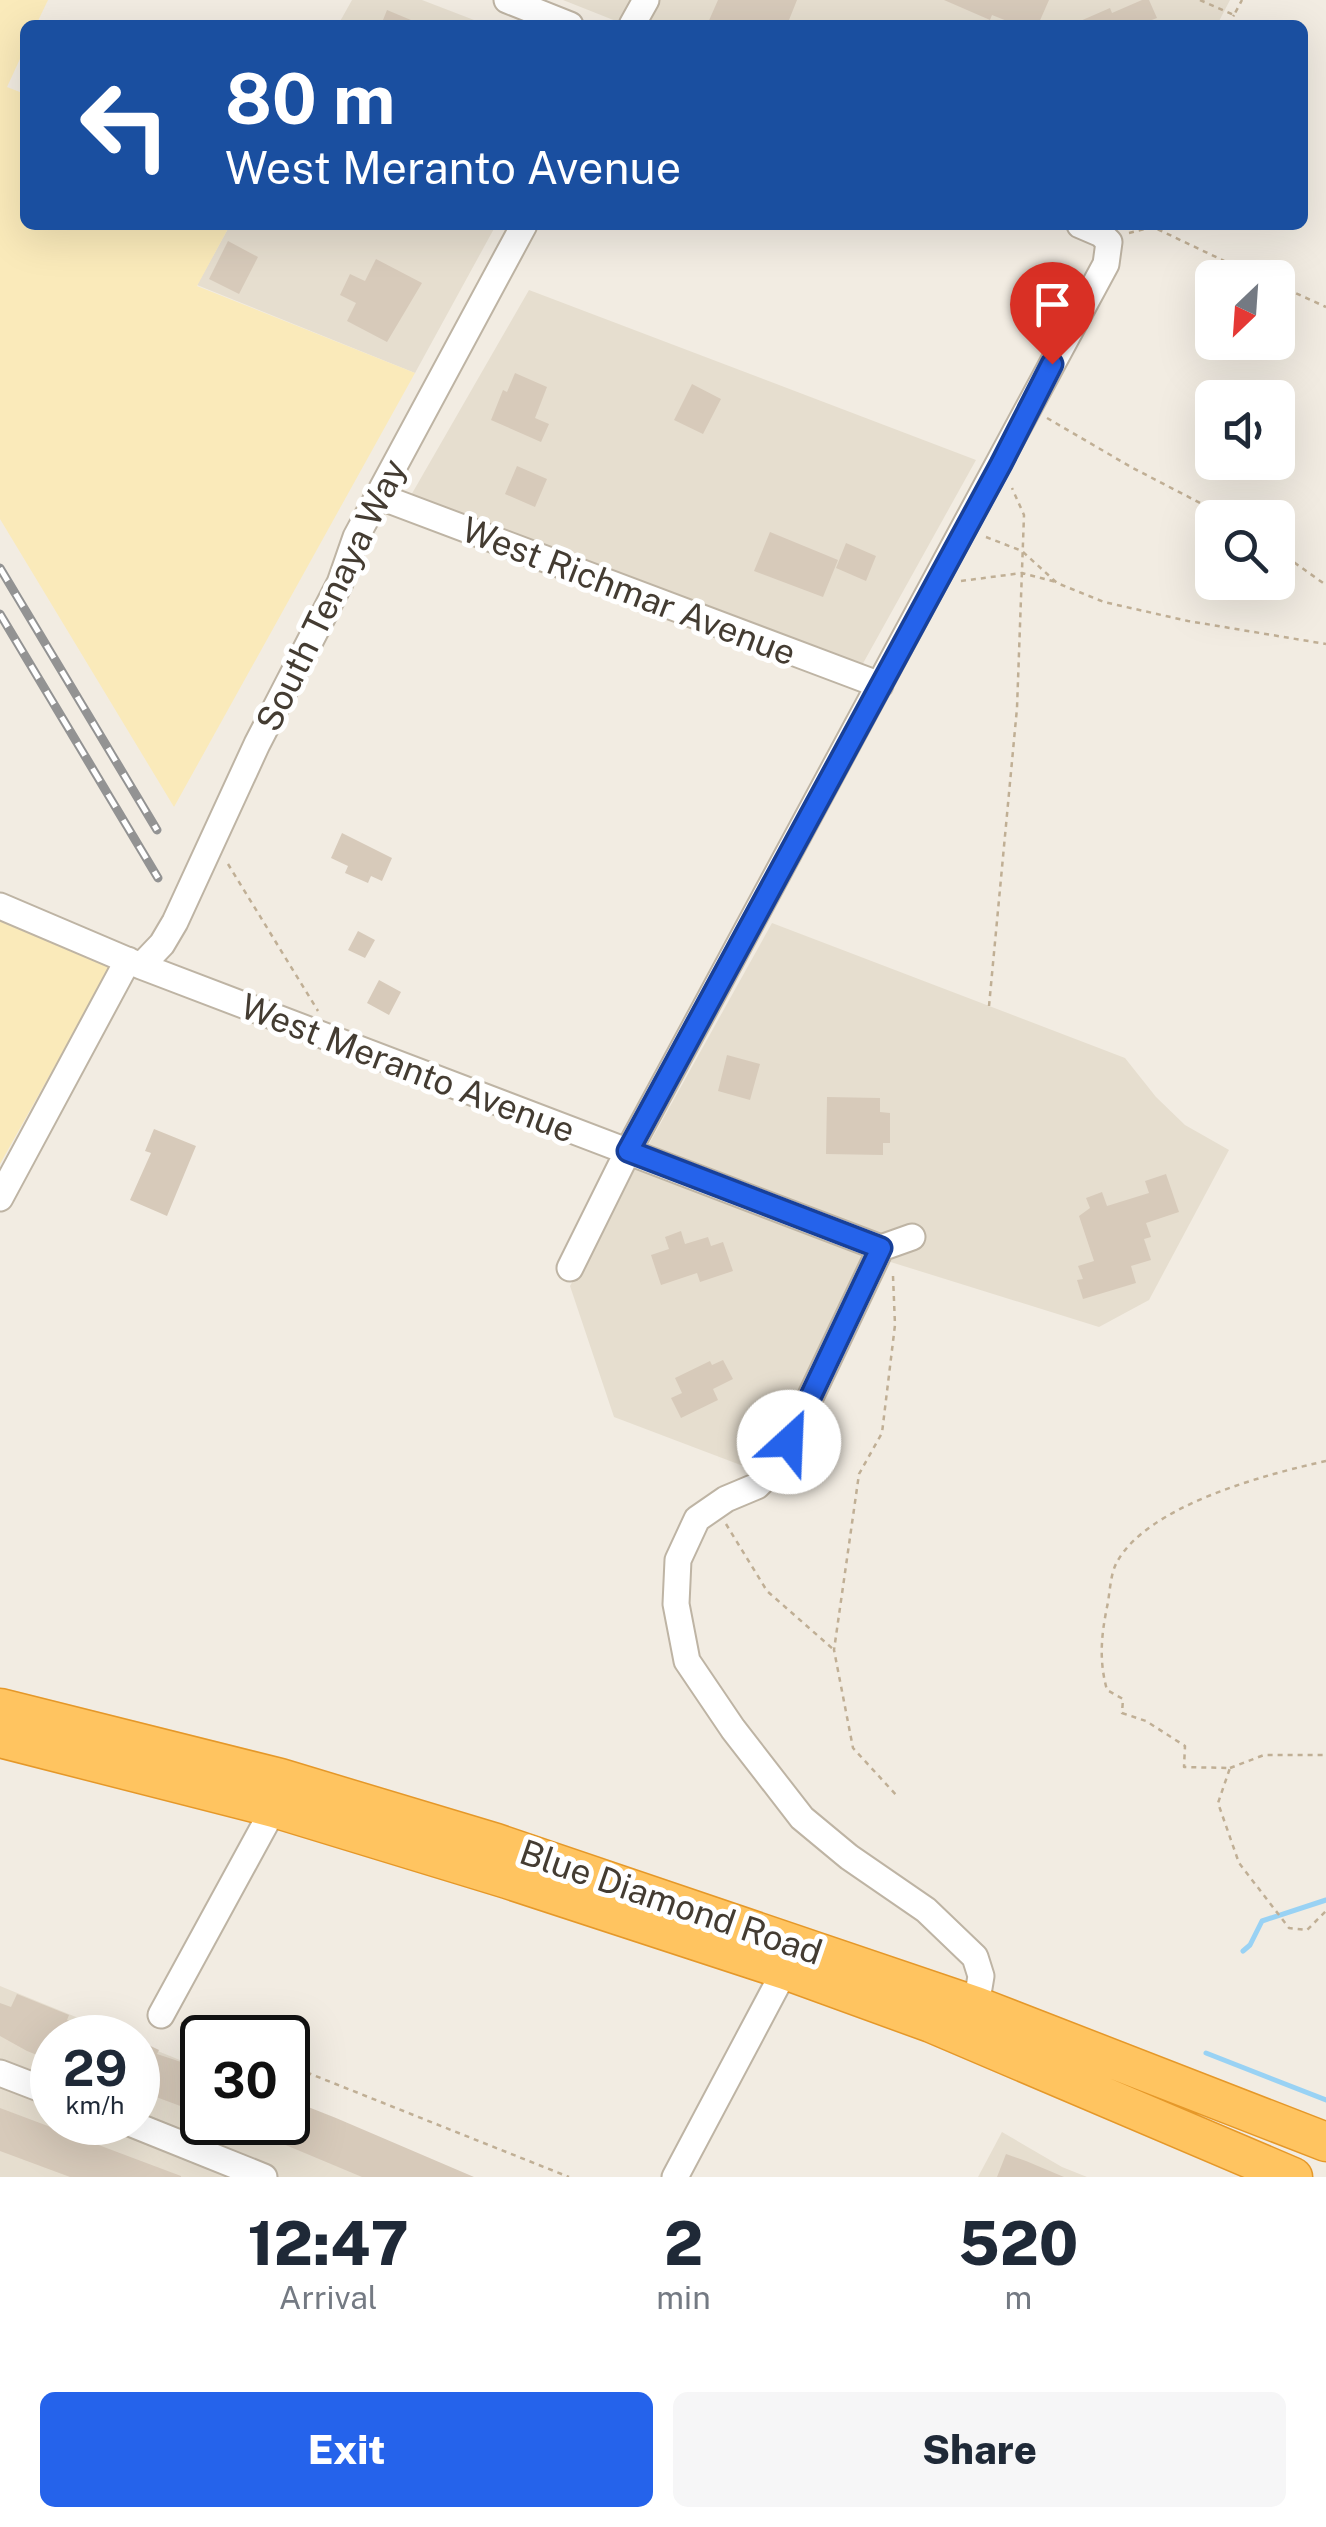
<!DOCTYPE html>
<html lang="en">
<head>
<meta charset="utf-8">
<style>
  :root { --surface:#fff; --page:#f6f6f7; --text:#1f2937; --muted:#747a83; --accent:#2563eb }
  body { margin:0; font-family:"Public Sans",sans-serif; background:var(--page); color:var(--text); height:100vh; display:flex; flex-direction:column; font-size:38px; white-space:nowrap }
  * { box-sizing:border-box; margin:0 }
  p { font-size:32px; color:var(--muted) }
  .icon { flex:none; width:55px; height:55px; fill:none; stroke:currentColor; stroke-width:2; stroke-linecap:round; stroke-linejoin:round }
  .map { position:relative; height:2177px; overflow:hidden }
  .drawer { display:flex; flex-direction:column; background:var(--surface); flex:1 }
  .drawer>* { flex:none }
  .hud { position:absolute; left:20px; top:20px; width:1288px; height:210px; border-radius:15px; box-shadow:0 10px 40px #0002; background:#1a4fa0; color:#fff; overflow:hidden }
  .needle { width:65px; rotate:205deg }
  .buttons { position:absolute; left:1195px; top:260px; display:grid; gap:20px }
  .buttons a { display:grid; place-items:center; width:100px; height:100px; border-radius:15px; background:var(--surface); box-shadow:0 10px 40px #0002; font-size:50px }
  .speed { position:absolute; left:30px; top:2015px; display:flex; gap:20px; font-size:50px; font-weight:700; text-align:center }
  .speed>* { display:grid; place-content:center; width:130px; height:130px; border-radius:50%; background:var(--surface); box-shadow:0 10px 40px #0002; line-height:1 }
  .speed small { font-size:25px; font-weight:400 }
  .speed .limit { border:5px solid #111; border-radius:15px; background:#fff; color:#111 }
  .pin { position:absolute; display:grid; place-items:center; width:85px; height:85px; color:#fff; margin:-102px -42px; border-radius:50% 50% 50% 0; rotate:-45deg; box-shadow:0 0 10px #0007 }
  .pin .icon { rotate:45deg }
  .me { position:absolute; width:110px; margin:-55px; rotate:25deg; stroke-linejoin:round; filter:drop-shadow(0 0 8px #0008) }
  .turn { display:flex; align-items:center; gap:35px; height:210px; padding:0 40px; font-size:45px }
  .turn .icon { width:130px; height:130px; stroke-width:2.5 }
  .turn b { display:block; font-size:70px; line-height:85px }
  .eta { display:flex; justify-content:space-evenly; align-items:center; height:170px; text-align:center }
  .eta b { font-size:60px; font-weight:800; line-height:70px }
  .button { display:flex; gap:20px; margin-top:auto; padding:20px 40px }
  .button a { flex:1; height:115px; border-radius:15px; background:var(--accent); color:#fff; font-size:40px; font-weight:800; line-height:115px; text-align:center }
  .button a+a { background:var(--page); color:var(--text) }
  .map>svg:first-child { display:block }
</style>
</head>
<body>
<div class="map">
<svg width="1326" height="2177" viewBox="0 0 1326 2177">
  <rect width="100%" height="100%" fill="#f2ece2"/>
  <path fill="#e6decf" d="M352,0H422L487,25H338Z
    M563,0H1230L1217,25H626Z
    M230,225H496L415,373L197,285Z
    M529,290L976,460L861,667L410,497Z
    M772,923L1125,1058L1156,1097L1185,1125L1229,1150L1149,1300L1099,1327L865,1254L759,1472L614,1417L570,1286Z
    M0,1986L125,2037L52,2038V2122H138V2043L202,2069V2122H288V2104L465,2177H0Z
    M1002,2132L1062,2167L1087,2177H978Z"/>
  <path fill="#faeaba" d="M0,0H48L36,25H25V48L7,87L25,94V225H230L197,286L415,373L174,807L0,519Z
    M0,921L113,962L0,1164Z"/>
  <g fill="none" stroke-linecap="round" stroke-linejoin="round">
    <path stroke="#99d2f4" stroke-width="5" d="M1243,1951L1250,1945L1262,1921L1326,1900
      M1206,2053L1326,2100"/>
  </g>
  <path fill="#d7caba" d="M718,0H797L787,25H707Z
    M944,0H1049L1038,25H1017L992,15L990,20Z
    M1142,0H1149L1157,18L1149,21L1150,25H1071L1110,8L1112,13Z
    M387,10L423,25H381Z
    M228,241L258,257L239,294L209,279Z
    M376,259L422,283L387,342L347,321L356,303L340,295L350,274L365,281Z
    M515,373L547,387L535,418L549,424L541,442L491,420L503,390L507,392Z
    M692,384L721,399L703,434L674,420Z
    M517,466L547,479L535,507L505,494Z
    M770,532L838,560L823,597L754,571Z
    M846,543L876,556L866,581L836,568Z
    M342,833L392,858L382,881L371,876L368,883L345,873L348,866L331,858Z
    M358,931L375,940L365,958L348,950Z
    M379,980L401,992L389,1015L367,1003Z
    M727,1055L760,1064L750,1100L718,1091Z
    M827,1097L880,1098V1112L890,1113V1143H883V1155L826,1154Z
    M154,1129L196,1146L167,1216L130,1200L151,1153L145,1151Z
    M1166,1174L1179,1212L1146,1223L1151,1237L1144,1239L1151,1260L1131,1266L1136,1283L1083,1299L1077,1280L1083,1279L1078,1266L1094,1261L1079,1216L1090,1208L1086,1198L1102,1192L1107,1206L1149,1193L1145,1181Z
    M681,1231L685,1244L708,1237L711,1246L723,1242L733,1271L700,1282L697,1273L661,1285L651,1255L669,1249L665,1237Z
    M723,1360L733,1379L713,1389L718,1400L681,1418L671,1398L682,1393L675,1378L710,1361L712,1365Z
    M17,1994L69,2015L67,2020L110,2038H52V2061L27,2051L0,2036V2003L11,2007Z
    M138,2040L159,2050L157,2054L202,2069V2114L148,2094L151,2088L138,2082Z
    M288,2099L336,2118L474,2177H362L233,2123L288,2122Z
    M0,2108L181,2176V2177H70L0,2151Z
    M1006,2154L1026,2161L1064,2177H997Z"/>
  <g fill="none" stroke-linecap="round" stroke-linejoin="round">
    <defs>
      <path id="minor" d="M507,0L570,25
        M632,25L646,0
        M378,496L880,685
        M0,906L141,966L881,1248L778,1465L757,1486L726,1499L697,1519L678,1560L676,1604L687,1661L733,1729L802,1818L849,1857L926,1910L975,1957L981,1976L976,2006
        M141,966L162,944L175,922L257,744L340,583L356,537L524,225
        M0,1198L128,960
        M881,1248L912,1237
        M570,1268L628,1151L1106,264L1109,242L1101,234L1080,225
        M161,2015L274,1808
        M0,2073L52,2093
        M127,2122L264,2177
        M675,2177L785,1970"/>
      <path id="highway" d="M0,1708L280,1778L496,1843L976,2006L1326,2142
        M0,1738L274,1808L507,1879L785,1970L931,2023L1293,2177"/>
    </defs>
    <use href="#minor" stroke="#beb4a4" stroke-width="29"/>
    <use href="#highway" stroke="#e59829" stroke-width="41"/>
    <path stroke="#c0af95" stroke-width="2.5" stroke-dasharray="5 5" stroke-linecap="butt" d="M1200,0L1234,15L1242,0
      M1228,25L1234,15
      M1129,233L1153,227L1260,278
      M1278,285L1326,307
      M1047,418L1131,467L1229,518
      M986,537L1022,551L1057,583L1104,602L1188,621L1326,644
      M1278,551L1326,585
      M961,581L1022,573L1056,582
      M228,864L318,1011
      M989,1006L1017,708L1024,515L1012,488
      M893,1276L895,1325L882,1433L859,1474L834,1650L853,1748L898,1797
      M1326,1461C1267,1474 1148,1505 1117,1562C1110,1574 1110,1594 1107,1607C1101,1637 1099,1661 1107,1690L1123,1699L1122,1713L1146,1721L1185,1746L1184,1767L1230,1768L1218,1803L1239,1863L1289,1928L1307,1930L1326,1911
      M726,1524L767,1591L833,1649
      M1230,1768L1264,1755H1326
      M181,2023L218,2038
      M288,2065L569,2177"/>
    <use href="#minor" stroke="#fff" stroke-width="25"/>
    <use href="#highway" stroke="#ffc460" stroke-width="38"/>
    <defs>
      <path id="rail" d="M0,568L157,830
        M0,614L158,878"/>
    </defs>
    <use href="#rail" stroke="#939393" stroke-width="9"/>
    <use href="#rail" stroke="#fff" stroke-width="5" stroke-dasharray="15" stroke-linecap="butt"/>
  </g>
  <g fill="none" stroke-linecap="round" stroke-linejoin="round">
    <defs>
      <path id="route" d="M789,1442L881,1248L628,1151L1001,464L1052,364"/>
    </defs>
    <use href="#route" stroke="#184099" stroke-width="25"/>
    <use href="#route" stroke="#2563eb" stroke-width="18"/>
  </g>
  <g text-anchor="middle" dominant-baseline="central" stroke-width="10" stroke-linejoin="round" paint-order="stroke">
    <g font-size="35" fill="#443c32" stroke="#fff">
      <text transform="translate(629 591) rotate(21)">West Richmar Avenue</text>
      <text transform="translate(331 595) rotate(-64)">South Tenaya Way</text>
      <text transform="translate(408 1068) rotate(21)">West Meranto Avenue</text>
      <text transform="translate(671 1902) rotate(19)">Blue Diamond Road</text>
    </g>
  </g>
</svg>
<div class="buttons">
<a><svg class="needle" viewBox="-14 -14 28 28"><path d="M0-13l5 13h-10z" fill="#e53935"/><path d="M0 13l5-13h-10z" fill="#747a83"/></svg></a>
<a><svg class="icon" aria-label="sound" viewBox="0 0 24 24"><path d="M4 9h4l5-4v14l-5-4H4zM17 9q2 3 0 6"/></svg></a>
<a><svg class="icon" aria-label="search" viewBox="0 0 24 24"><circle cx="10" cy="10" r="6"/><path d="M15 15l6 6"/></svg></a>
</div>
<div class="speed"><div>29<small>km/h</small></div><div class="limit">30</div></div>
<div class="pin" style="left:1052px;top:364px;background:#d93025"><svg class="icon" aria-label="arrive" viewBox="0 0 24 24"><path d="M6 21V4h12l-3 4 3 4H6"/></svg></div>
<svg class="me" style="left:789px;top:1442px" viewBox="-20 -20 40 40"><circle r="19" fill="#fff"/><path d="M0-13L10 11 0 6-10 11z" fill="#2563eb"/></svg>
<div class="hud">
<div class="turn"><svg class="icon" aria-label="left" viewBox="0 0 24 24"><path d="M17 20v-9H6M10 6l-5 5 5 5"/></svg><div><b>80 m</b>West Meranto Avenue</div></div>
</div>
</div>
<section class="drawer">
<div class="eta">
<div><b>12:47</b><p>Arrival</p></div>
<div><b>2</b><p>min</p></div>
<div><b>520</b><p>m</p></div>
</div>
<div class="button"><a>Exit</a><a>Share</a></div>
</section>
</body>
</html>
